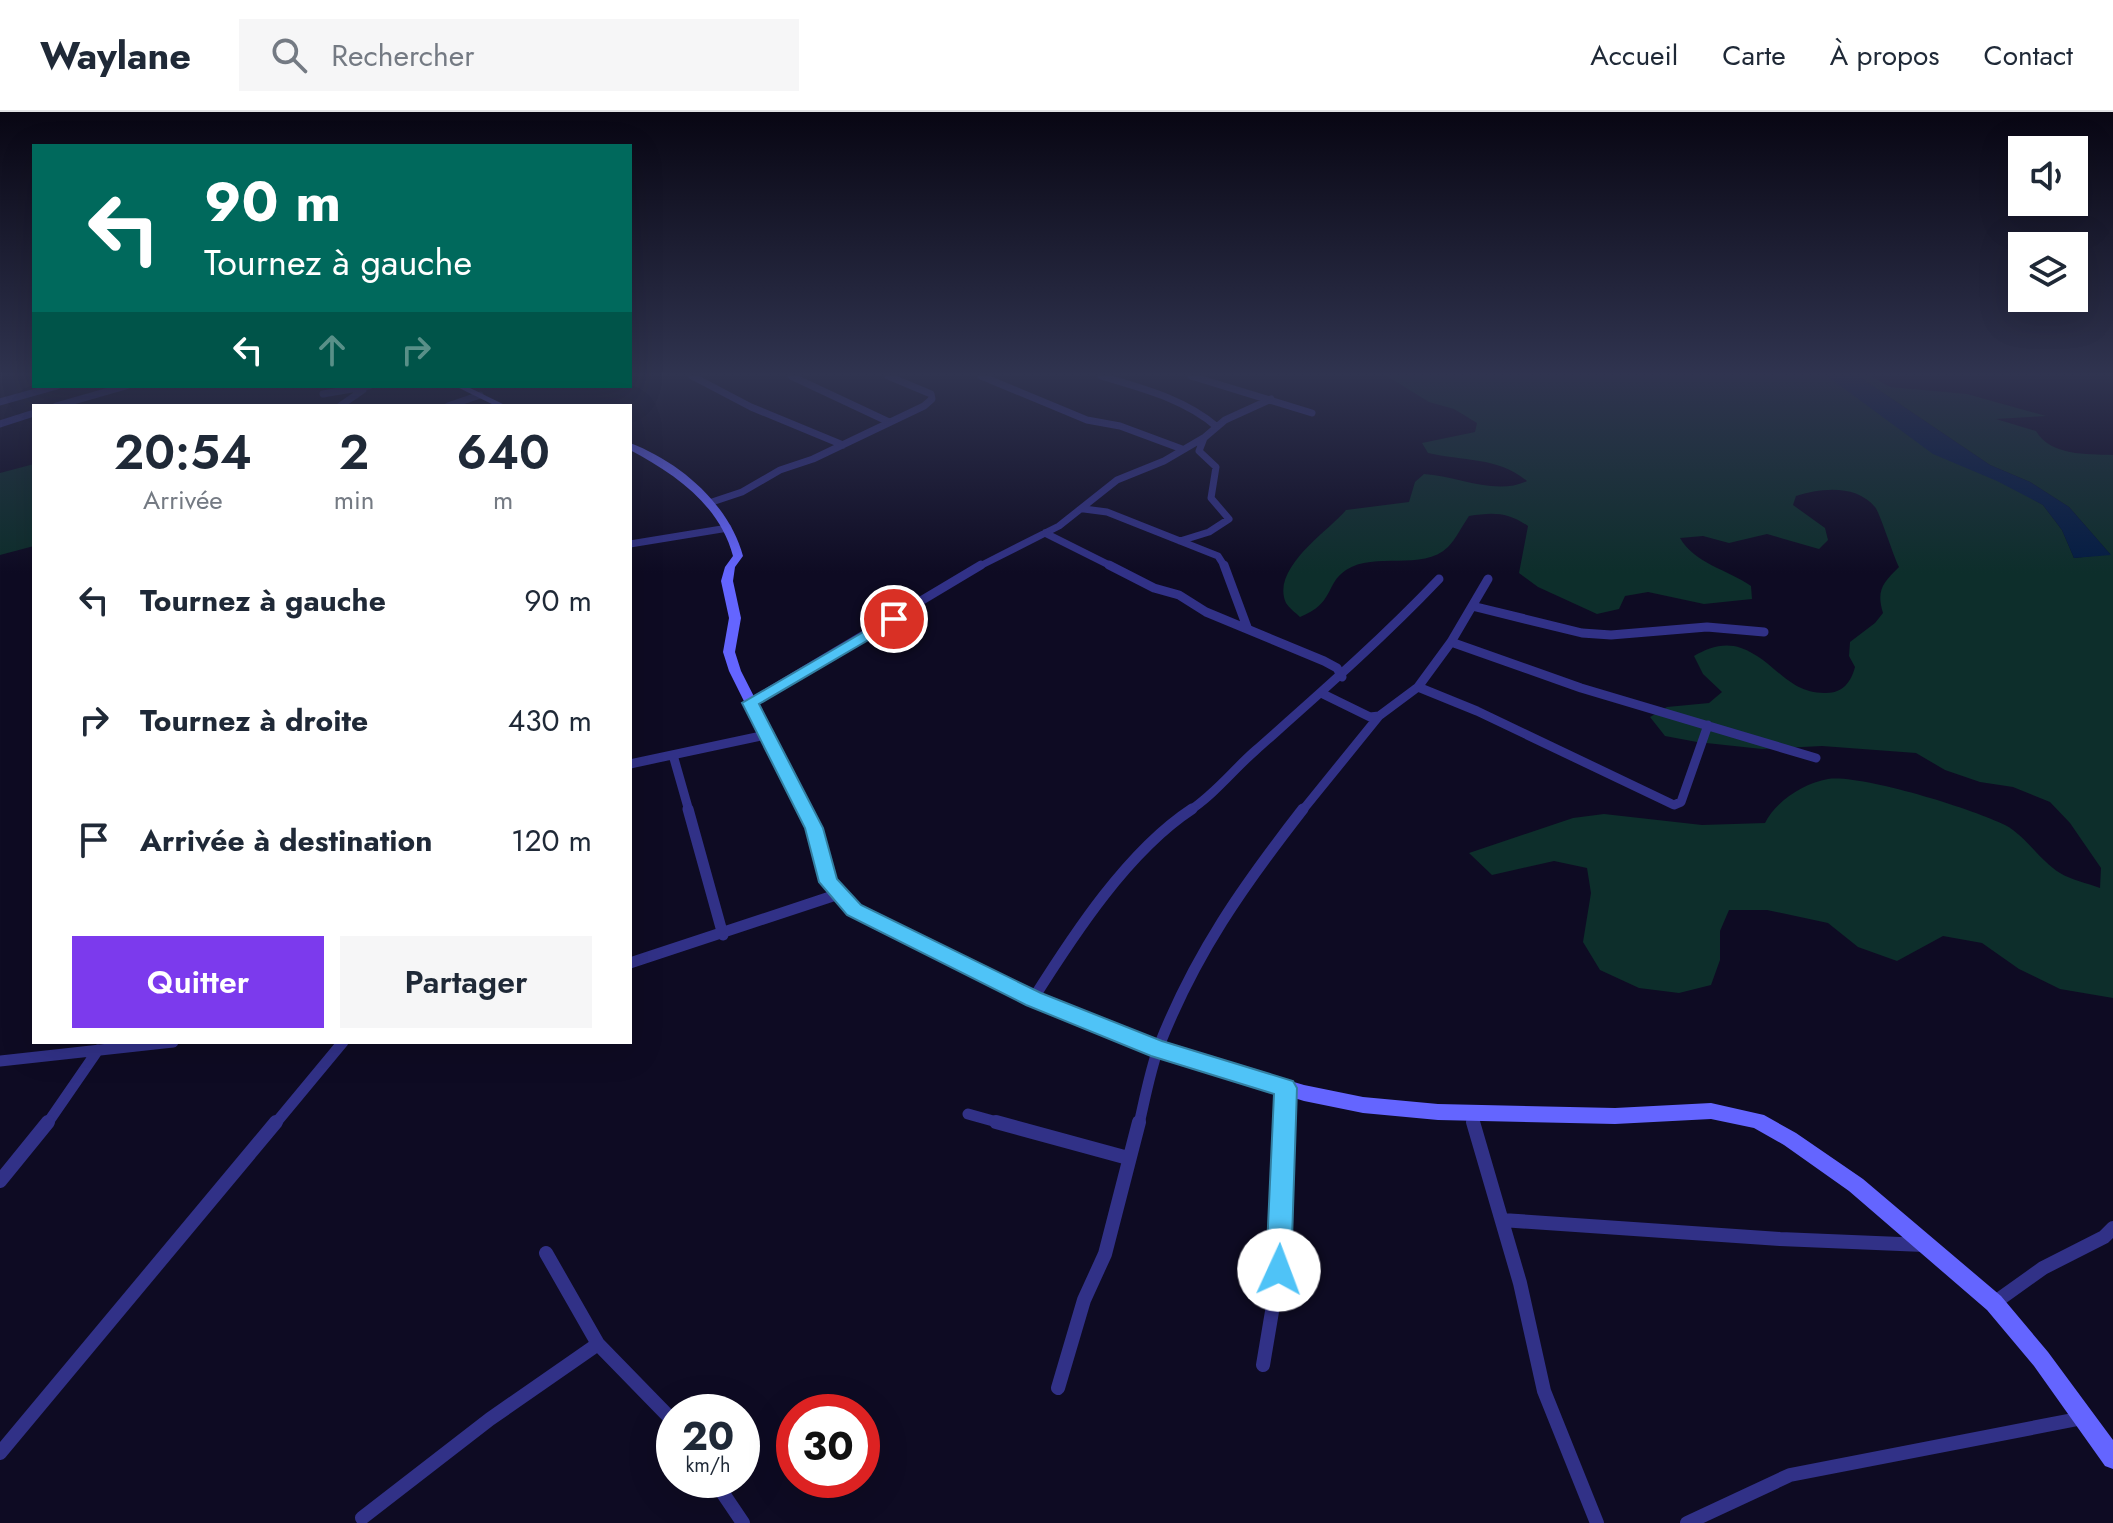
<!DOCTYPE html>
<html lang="fr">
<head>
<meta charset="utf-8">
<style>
  :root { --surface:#fff; --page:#f6f6f7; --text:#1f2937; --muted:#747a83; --line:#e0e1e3; --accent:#7c3aed }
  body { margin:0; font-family:Jost,sans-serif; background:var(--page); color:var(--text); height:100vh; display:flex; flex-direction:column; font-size:30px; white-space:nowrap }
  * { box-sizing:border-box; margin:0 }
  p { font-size:26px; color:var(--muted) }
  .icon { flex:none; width:44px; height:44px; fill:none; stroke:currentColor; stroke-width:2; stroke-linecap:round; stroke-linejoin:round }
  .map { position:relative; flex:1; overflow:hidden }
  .drawer { position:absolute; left:32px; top:292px; width:600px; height:640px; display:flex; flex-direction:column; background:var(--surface); border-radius:0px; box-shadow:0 8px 32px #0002 }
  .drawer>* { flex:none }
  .hud { position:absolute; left:32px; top:32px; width:600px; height:244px; border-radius:0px; box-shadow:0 8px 32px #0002; background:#00695c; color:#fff; overflow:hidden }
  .fabs { position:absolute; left:2008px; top:24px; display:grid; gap:16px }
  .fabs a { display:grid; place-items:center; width:80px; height:80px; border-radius:0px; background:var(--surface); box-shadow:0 8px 32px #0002; font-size:40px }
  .speed { position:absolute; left:656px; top:1282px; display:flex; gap:16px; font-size:40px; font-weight:700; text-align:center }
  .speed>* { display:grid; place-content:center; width:104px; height:104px; border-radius:50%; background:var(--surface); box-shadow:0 8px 32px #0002; line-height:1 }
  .speed small { font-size:20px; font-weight:400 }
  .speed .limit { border:12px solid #d22; background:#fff; color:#111 }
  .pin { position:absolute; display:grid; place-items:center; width:68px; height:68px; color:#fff; margin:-34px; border:4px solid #fff; border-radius:50%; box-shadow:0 2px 8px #0007 }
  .me { position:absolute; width:88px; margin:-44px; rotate:2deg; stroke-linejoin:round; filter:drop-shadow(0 0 6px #0008) }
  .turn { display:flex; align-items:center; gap:28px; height:168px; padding:0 40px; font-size:36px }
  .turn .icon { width:104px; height:104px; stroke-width:2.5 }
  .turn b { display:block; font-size:56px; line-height:68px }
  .lanes { display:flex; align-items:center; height:76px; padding:0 40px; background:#0003; justify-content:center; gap:40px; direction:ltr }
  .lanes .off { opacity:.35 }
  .eta { display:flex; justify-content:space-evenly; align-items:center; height:136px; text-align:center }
  .eta b { font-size:48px; font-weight:600; line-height:56px }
  .button { display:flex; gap:16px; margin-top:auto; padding:16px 40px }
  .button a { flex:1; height:92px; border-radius:0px; background:var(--accent); color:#fff; font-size:32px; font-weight:600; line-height:92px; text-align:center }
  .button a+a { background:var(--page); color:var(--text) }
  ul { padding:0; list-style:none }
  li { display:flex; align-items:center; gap:24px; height:120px; padding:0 40px }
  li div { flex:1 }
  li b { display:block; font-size:30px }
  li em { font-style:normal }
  header { display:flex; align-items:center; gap:48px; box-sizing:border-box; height:112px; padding:0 40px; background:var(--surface); border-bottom:2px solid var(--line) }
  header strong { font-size:38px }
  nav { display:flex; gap:44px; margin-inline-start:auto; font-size:28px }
  .search { width:560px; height:72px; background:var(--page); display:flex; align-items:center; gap:20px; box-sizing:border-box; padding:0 28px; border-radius:0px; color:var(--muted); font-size:30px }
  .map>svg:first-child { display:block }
</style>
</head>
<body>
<header>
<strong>Waylane</strong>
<div class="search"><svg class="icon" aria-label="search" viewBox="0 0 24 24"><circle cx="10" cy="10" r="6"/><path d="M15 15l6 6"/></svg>Rechercher</div>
<nav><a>Accueil</a><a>Carte</a><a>À propos</a><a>Contact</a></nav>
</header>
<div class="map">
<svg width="2113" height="1411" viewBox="0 0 2113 1411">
  <rect width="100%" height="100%" fill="#0e0b23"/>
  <path fill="#0d2e2b" d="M1387,264H1827L1875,296L2043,393L2062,418L2074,446L2110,442L2069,395L2030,370L1990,353L1858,264H1870L1890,275L1967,282L2046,304L1996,307L2036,319C2051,344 2086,342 2113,343V886L2060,877L2019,857L1982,831L1943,824L1897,849L1858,835L1828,811L1767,798H1729L1720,819V848L1711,873L1679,881L1639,876L1600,858L1583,830L1591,781L1587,756L1554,749L1492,763L1469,741L1573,706L1604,702L1702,713L1765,711C1776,689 1804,671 1828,667C1861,662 1973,697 2005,713C2026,724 2039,748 2060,761C2071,768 2087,771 2100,776L2101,756L2070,711L2050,690L2013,675L1980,670L1945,658L1916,641L1822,634L1762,637L1697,630L1665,624L1650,605L1667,595L1709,591L1722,580L1703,562L1694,544C1708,536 1724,530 1741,536C1775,548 1787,582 1826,581C1843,581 1851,570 1855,555L1849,544L1850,530L1875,511L1883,501C1876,478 1883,471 1899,455C1893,443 1880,401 1875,395C1856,372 1821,376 1796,384L1793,393L1825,416L1828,428L1819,437L1767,422L1729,431L1703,424L1680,426C1694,451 1728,458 1751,474L1752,487L1704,492L1648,480L1625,484L1619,497L1597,502L1538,475L1519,461L1528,414C1508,400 1493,400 1469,404C1462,414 1456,427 1448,435C1422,460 1375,439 1346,458C1325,472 1335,491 1300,505C1296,501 1289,496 1286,491C1270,456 1330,418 1346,398L1409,390L1415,370L1424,362C1457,364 1496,384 1527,369C1499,345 1462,349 1428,341L1422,331L1475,320L1477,311L1454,297L1429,290Z
    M34,352V434L0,443V361Z"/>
  <path fill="#041d43" d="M1827,264H1858L1990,353L2030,370L2069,395L2111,443L2074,446L2062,418L2043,393L1997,369L1933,342Z"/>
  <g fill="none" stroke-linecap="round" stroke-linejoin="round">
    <path stroke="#313187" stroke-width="7" d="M692,264L751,295L843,333
      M791,264L889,310
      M981,264L1087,308L1120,314L1182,337
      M1101,264C1141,276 1185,287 1217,315
      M1191,264L1312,301
      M323,282L369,274
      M0,290L57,274
      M56,294L126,274
      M340,294L363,278
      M448,294L480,283
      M0,312L34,301
      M709,391L742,380L780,358L813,347L924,294L932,287L931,282L888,264
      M1084,397L1107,400L1218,444L1225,455
      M1045,421L1113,455
      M1180,429L1209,420L1229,407L1211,386L1216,355L1199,339L1204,326
      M630,432L728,416
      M978,455L1059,414L1117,368L1164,349L1205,325L1225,308L1271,287"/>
    <path stroke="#313187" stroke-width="9" d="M1109,453L1154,476L1179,483L1206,500L1324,549L1337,556L1342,565
      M1224,453L1247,515
      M1472,494L1582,521L1611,523L1707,515L1764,520
      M1451,530L1581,576L1816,646
      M1418,575L1477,599L1674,693L1681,690L1708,613
      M1323,582L1370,605L1379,604
      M750,591L981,453
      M673,643L689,699
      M630,652L766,623
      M1189,699C1215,682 1233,658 1256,638C1319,582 1381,528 1439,467
      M1302,699L1379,604L1418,575L1451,530L1488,467"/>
    <path stroke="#313187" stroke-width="11" d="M688,697L723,823
      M630,851L839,782
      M1033,887C1074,822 1128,739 1192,697
      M0,949L173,930
      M968,1002L1004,1012
      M1471,1002L1474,1012
      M47,1012L98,938
      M275,1012L343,930
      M1139,1012C1145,986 1150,959 1159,934C1195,842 1243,774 1303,697
      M1284,1012L1285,976"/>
    <path stroke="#313187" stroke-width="14" d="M996,1010L1128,1046
      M1473,1010L1520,1171L1544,1279L1597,1411
      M0,1069L48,1010
      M1502,1108L1780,1127L1924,1133
      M546,1141L598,1232L674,1310
      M1994,1191L2043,1156L2104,1125L2113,1116
      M1263,1253L1279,1158L1284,1010
      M1058,1276L1084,1188L1105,1142L1139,1010
      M0,1341L276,1010
      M714,1368L743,1411
      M362,1406L490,1307L598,1232
      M1687,1411L1790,1363L2083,1306"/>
    <path fill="#6465ff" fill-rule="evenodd" d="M455,274H466L507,294H496Z
      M630,331C680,350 729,392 743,444L735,455L733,469L741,506L735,540L741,559L821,716L835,768L859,794L884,809L1039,882L1161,931L1304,973L1363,985L1438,992L1615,996L1711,991L1764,1003L1796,1021L1863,1067L2001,1184L2048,1240L2113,1328V1357L2105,1354L2034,1254L1987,1198L1849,1079L1784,1033L1754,1016L1711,1007L1615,1012L1438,1008L1363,1001L1304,989L1152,942L1027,892L874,817L849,802L821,770L807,716L729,559L723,540L729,506L721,469L725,455L733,444C719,392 675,362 630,338Z"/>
  </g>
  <linearGradient id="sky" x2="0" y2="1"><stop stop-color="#080613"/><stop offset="0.57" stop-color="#303450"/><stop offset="1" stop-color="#303450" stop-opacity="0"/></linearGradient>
  <rect width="2113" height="461" fill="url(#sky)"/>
  <path fill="#4fc3f7" stroke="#337fa1" stroke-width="2" d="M894,502L899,504V510L759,592L823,716L837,767L861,793L1041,881L1162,929L1293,969L1297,976L1291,1158L1288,1167L1279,1170L1270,1167L1266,1158L1274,982L1151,944L1026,893L847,803L819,770L805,716L742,591Z"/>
</svg>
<div class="fabs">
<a><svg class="icon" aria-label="sound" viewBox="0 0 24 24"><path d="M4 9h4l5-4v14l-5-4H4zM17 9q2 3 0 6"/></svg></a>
<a><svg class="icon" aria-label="layers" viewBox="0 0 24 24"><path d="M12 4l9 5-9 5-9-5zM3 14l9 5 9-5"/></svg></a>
</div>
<div class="speed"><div>20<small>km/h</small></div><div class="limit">30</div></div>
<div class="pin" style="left:894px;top:507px;background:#d93025"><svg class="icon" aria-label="arrive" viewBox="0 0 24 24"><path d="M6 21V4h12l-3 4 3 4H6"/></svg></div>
<svg class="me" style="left:1279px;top:1158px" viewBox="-20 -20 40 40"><circle r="19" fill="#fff"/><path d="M0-13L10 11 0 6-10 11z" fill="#4fc3f7"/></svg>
<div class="hud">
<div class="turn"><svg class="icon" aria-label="left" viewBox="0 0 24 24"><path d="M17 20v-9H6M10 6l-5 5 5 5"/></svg><div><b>90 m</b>Tournez à gauche</div></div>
<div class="lanes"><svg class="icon" aria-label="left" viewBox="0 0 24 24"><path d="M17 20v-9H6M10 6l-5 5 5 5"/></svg><svg class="icon off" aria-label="ahead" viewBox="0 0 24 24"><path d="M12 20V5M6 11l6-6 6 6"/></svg><svg class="icon off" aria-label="right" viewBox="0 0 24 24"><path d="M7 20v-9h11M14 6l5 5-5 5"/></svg></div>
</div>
<section class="drawer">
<div class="eta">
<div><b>20:54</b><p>Arrivée</p></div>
<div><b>2</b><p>min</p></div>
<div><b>640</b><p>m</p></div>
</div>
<ul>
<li><svg class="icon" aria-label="left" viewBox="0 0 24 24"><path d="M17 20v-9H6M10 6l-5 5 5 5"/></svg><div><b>Tournez à gauche</b></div><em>90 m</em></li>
<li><svg class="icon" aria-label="right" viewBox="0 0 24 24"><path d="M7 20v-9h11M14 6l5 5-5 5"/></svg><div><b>Tournez à droite</b></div><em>430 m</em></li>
<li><svg class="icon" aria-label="arrive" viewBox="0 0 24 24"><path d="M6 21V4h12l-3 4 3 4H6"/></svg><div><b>Arrivée à destination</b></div><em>120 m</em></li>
</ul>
<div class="button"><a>Quitter</a><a>Partager</a></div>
</section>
</div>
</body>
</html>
